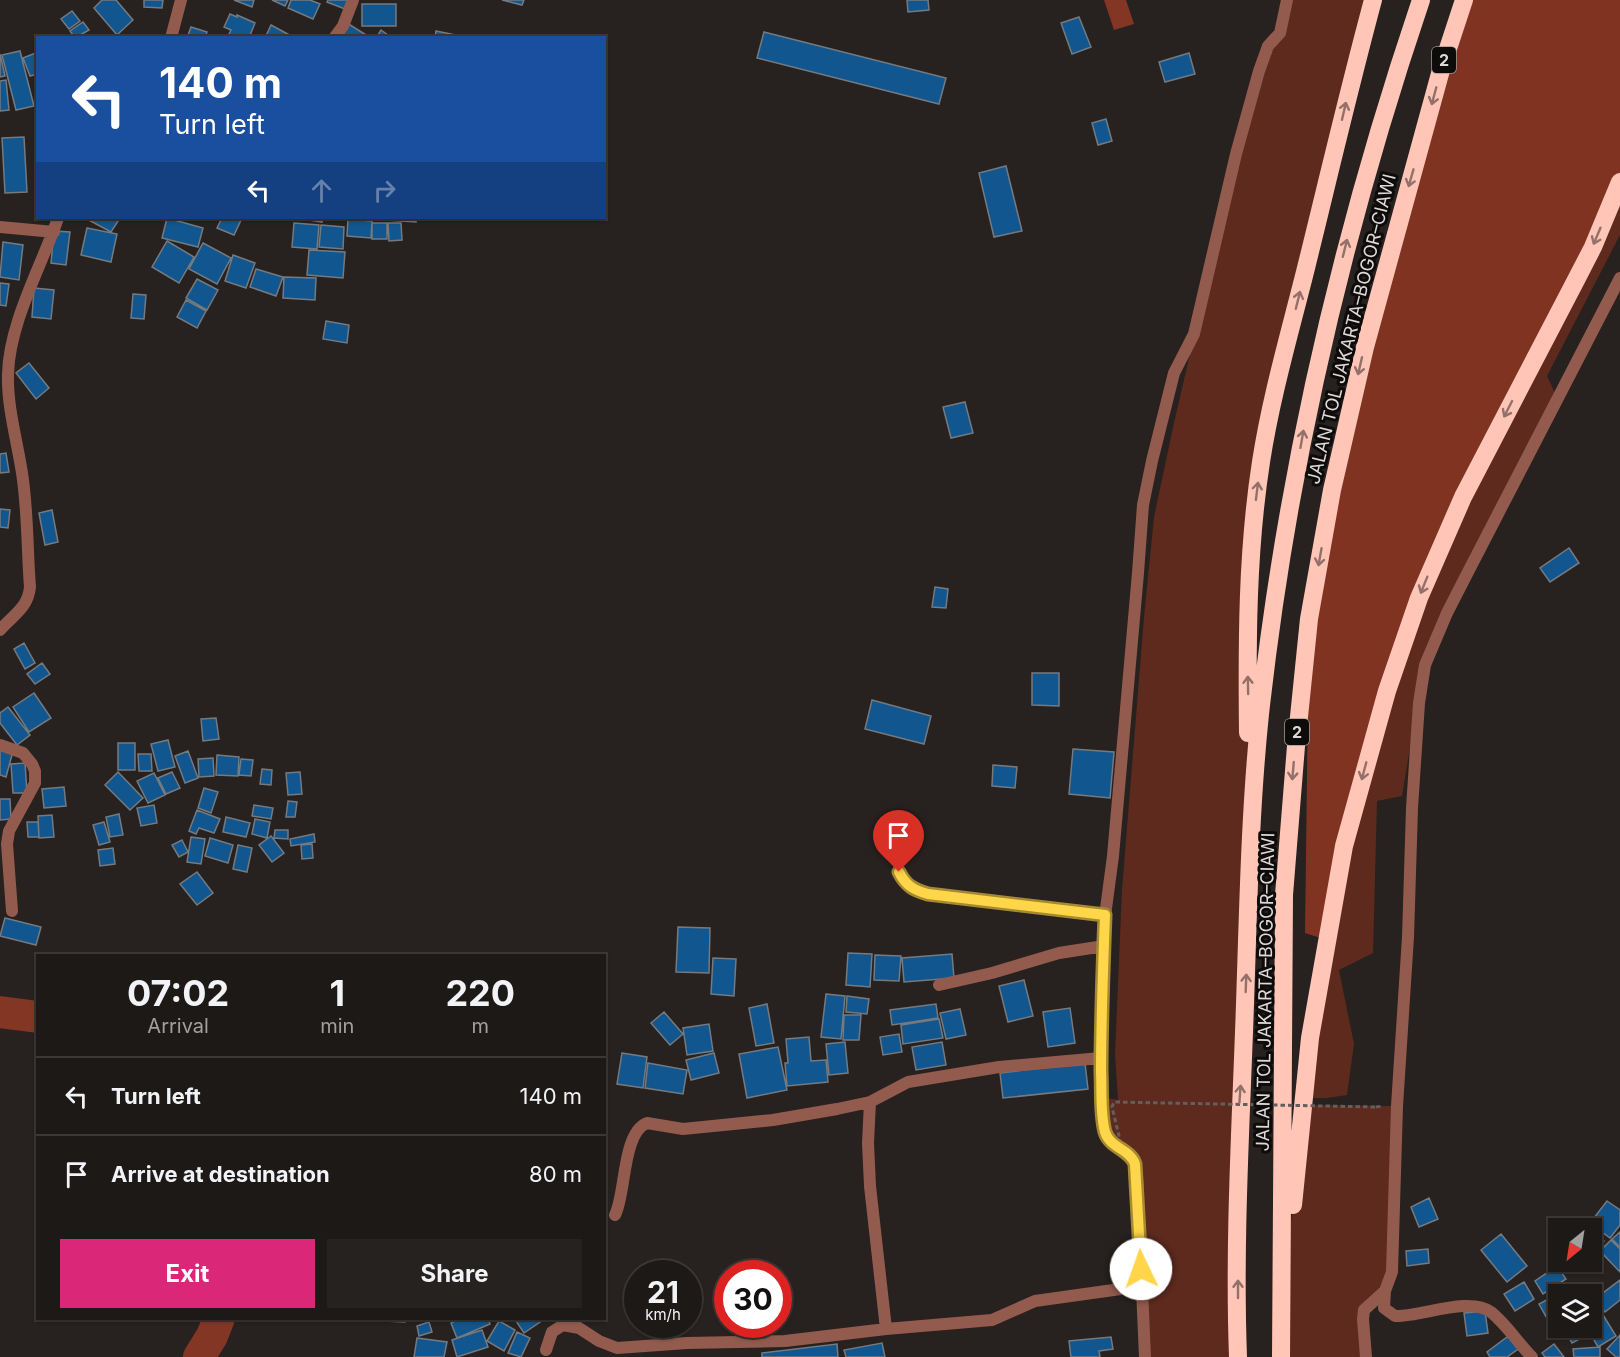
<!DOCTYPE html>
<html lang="en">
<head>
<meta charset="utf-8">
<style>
  :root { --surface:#1d1917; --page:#252220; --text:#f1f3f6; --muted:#a0a0a1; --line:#3b3836; --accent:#db2777 }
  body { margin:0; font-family:Inter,sans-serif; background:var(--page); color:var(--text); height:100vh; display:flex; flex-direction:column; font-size:22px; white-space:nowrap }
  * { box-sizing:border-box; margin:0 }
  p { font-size:20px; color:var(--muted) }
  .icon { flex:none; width:33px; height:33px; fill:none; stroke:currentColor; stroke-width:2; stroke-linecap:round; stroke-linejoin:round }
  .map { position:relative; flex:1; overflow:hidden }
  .drawer { position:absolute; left:36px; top:954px; width:570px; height:366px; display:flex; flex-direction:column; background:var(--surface); border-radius:0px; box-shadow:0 2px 4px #0004,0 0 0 2px var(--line) }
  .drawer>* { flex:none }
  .hud { position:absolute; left:36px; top:36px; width:570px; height:183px; border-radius:0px; box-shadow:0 2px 4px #0004,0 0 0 2px var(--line); background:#1a4fa0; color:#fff; overflow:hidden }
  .needle { width:39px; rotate:210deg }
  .fabs { position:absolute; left:1548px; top:1218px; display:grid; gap:12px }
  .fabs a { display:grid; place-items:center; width:54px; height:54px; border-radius:0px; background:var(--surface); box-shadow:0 2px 4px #0004,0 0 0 2px var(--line); font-size:30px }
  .speed { position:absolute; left:624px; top:1260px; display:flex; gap:12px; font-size:30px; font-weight:700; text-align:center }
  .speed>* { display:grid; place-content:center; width:78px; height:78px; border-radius:50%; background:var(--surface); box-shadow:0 2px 4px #0004,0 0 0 2px var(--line); line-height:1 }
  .speed small { font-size:15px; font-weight:400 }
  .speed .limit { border:9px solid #d22; background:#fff; color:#111 }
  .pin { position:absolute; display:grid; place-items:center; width:51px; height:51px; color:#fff; margin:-62px -26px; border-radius:50% 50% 50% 0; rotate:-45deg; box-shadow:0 0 6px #0007 }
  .pin .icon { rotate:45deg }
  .me { position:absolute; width:66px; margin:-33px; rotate:357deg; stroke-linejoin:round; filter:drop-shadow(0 0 4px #0008) }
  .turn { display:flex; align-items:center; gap:21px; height:126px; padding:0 24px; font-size:27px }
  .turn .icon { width:78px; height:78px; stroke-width:2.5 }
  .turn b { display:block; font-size:42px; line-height:51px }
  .lanes { display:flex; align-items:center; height:57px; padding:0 24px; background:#0003; justify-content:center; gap:30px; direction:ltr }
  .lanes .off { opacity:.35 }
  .eta { display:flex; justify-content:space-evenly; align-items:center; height:102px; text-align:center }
  .eta b { font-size:36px; font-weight:700; line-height:42px }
  .primary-button { display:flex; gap:12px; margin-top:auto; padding:12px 24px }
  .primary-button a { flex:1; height:69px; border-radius:0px; background:var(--accent); color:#fff; font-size:24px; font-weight:700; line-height:69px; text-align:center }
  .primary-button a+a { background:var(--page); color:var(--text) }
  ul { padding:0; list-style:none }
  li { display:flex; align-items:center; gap:18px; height:78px; padding:0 24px; border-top:2px solid var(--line) }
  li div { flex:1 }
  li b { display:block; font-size:22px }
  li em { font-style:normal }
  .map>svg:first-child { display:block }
</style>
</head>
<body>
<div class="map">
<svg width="1620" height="1357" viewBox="0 0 1620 1357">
  <rect width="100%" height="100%" fill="#27211f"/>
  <path fill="#5e2a1e" d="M1287,0H1373L1261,461L1238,1357H1146L1135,1164L1112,1143L1102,1097L1118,1100L1115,1054L1122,890L1144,617L1154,517L1174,423L1236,154Z
    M1620,182V235L1547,376L1556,395L1425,657L1402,796L1377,801L1373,953L1339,970L1354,1044L1347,1095L1327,1098H1305L1344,848L1406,636Z
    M1306,1105L1397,1106L1392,1272L1367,1307V1357H1282L1290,1230Z"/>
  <path fill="#813322" d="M1464,0H1620V182L1419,598L1327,940L1305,933L1309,619L1332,490Z"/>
  <path fill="#843625" d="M1104,0H1126L1134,24L1114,30Z"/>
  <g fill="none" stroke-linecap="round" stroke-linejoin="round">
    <path stroke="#843625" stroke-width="32" d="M0,1012L38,1017
      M199,1357L212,1336L219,1318"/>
  </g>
  <path fill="#11568e" stroke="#757a7f" stroke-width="1.5" d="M102,0H116L133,20L117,35L94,8Z
    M144,0H163L162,8L144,7Z
    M234,0H254L252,7Z
    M272,0H288L285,6Z
    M291,0H310L320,4L313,19L288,8Z
    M328,0H349L345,9L327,2Z
    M502,0H524L522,5Z
    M907,0H928L929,10L908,12Z
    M362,4H396V26H362Z
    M72,11L80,21L69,29L61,19Z
    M230,14L237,17V15L255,23L249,38H227L231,30L224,27Z
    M1079,17L1091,47L1072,54L1061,23Z
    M83,22L89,30L75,38L70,31Z
    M347,23L371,38H339Z
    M271,25L295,38H265Z
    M191,27L207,32L205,38H187Z
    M381,30L392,38H376Z
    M436,31L461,36L460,38H435Z
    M764,32L946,78L939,104L757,58Z
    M20,51L34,106L16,110L2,55Z
    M38,52V74L30,76L23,58Z
    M1189,53L1195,74L1165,82L1159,62Z
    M0,54L5,76L0,77Z
    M6,80L9,110L0,111V81Z
    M1106,119L1112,141L1098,145L1092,123Z
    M24,137L27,192L5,193L2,138Z
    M1006,166L1022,231L994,237L979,173Z
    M85,218H120L111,232Z
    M167,218L203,228L198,247L162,238Z
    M222,218H242L234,235L217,228Z
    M297,218H322V222Z
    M388,218H416V222L387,220Z
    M348,219L372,221L371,238L347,236Z
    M294,223L319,225L317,249L292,247Z
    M372,223H387V239H372Z
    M388,223H401L402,240L389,241Z
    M321,225L344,227L343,249L319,247Z
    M87,228L117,234L111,262L81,255Z
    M54,231L70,232L66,265L51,263Z
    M167,241L194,257L179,283L152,267Z
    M3,242L23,245L19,280L0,277Z
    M203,243L231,258L217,284L189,269Z
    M309,250L345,252L343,278L307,275Z
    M233,255L255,263L246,288L225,281Z
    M256,269L283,277L276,296L250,287Z
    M284,277L316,278L315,300L283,298Z
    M197,279L218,290L207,310L186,298Z
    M0,283L9,284L6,306L0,305Z
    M34,288L54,290L51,319L32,317Z
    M133,294L146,295L144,319L131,318Z
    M186,300L206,311L197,328L177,317Z
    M326,321L349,325L347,343L323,339Z
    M29,363L49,388L36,399L16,373Z
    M965,402L973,433L951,438L943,407Z
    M6,453L9,472L0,473V454Z
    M0,509L10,510L8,528L0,527Z
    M52,510L58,542L45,545L39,513Z
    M1569,548L1579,563L1550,582L1540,568Z
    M935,587L948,589L946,608L932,607Z
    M24,643L35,663L25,669L14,649Z
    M42,663L50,674L35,684L27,674Z
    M1032,673H1059V706L1032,705Z
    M34,693L51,718L29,732L13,707Z
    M872,700L931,716L924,744L865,729Z
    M8,707L30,735L17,745L0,723V713Z
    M216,718L219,739L203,741L201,719Z
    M168,740L175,767L158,771L151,744Z
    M118,743H135V770H118Z
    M0,748L13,751L6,777L0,775Z
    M1073,749L1114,752L1110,798L1069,794Z
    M188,751L198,778L185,783L175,756Z
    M138,754H151L152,771H139Z
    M217,755L239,757L238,776L216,775Z
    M213,758L214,776L199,777L198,759Z
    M241,759L253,760L251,776L239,775Z
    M25,763L27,793H13L11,764Z
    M993,765L1017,767L1015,788L992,786Z
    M262,769L272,770L271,785L260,784Z
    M118,772L143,798L130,810L105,785Z
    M172,772L180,788L166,794L158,778Z
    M300,772L302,794L288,795L286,773Z
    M154,773L165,795L148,803L137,781Z
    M64,787L66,806L44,808L42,789Z
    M204,788L218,792L211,813L198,808Z
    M0,799H10L11,819L0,820Z
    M288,801L297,802L295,817H286Z
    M154,805L157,823L141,826L137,808Z
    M254,805L273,808L271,819L252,816Z
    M197,810L220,819L214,833L199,828L196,834L189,831Z
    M119,814L123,835L110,837L106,817Z
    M52,815L54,837L39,838L38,816Z
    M226,817L250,823L246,837L223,832Z
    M255,819L270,822L267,838L252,834Z
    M27,822H38L39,837H28Z
    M104,822L110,842L99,845L93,825Z
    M275,830H288V839L274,838Z
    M314,834L315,842L291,846L290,839Z
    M271,836L284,853L272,862L259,845Z
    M191,837L205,839L201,864L187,862Z
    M210,838L233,845L228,863L205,856Z
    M182,840L188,852L179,857L172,845Z
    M312,844L313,858L302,859L301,845Z
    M238,845L252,848L247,872L233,869Z
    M113,848L115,864L100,866L98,850Z
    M197,872L213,893L197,905L180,884Z
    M5,918L41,927L36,945L0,936Z
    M678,927L710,928L709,973L676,972Z
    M848,953L872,954L870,987L846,985Z
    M952,954L954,978L904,982L902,958Z
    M875,955L901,956L899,981L874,980Z
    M713,958L736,959L734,996L711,994Z
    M1024,980L1033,1016L1008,1022L999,986Z
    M826,994L845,996L841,1039L821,1037Z
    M847,996L869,999L867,1014L846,1012Z
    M767,1004L774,1043L756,1046L749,1008Z
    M936,1004L938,1018L892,1025L890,1010Z
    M1070,1008L1075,1043L1048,1047L1043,1012Z
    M960,1009L966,1035L946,1039L940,1013Z
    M664,1012L683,1034L670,1045L651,1023Z
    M844,1015H861L859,1040H843Z
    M939,1019L943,1038L903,1044L901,1025Z
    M709,1024L713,1051L687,1055L683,1028Z
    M899,1034L902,1052L883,1055L880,1037Z
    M809,1037L811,1061L826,1060L828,1082L787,1086L785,1063H788L786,1039Z
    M845,1042L848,1073L829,1075L826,1044Z
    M942,1042L946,1065L916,1070L912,1047Z
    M778,1047L787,1090L747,1098L739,1054Z
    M622,1053L647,1057L643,1088L617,1084Z
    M714,1053L719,1073L691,1080L686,1060Z
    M648,1063L687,1070L683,1094L645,1088Z
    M1085,1063L1088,1089L1003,1098L1000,1073Z
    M1429,1198L1438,1219L1419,1227L1411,1207Z
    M1607,1201L1620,1210V1225L1610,1238L1590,1223Z
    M1584,1222L1590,1228H1578Z
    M1592,1229L1604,1241L1592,1256Z
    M1620,1232V1247L1612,1239Z
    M1501,1234L1527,1266L1507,1282L1481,1250Z
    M1611,1240L1620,1249V1272L1600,1251Z
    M1428,1249L1429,1263L1407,1266L1406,1251Z
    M1557,1266L1566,1279L1543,1294L1535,1281Z
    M1620,1280V1300L1605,1312L1595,1299Z
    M1524,1282L1534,1299L1515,1311L1504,1294Z
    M1565,1290L1567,1294H1558V1317L1549,1322L1539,1304Z
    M1600,1310L1616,1336L1598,1347L1587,1328H1592V1315Z
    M1485,1311L1488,1333L1467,1336L1464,1313Z
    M384,1318H405V1322L384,1321Z
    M461,1318H488L490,1324L457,1338L451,1323Z
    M514,1318H546L524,1333Z
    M499,1321L515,1330L504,1351L487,1341Z
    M429,1322L432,1332L419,1336L417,1326Z
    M1563,1328H1585L1589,1334L1572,1343Z
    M482,1330L488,1347L457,1357L452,1340Z
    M517,1332L530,1338L521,1357L508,1353Z
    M1511,1334L1521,1347L1507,1357H1490L1487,1352Z
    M1620,1335V1357H1616L1607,1349Z
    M1111,1337L1113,1349L1099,1351L1100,1357H1071L1069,1341Z
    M417,1338L447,1342L444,1357H414Z
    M882,1343L885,1357H846L844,1350Z
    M837,1344L838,1357H762V1353Z
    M1554,1344L1564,1357H1545L1542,1353Z
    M1600,1347V1357H1574L1573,1349Z"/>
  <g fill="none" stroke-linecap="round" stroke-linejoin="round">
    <path stroke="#645e5d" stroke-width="3" stroke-dasharray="4.5 3" stroke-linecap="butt" d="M1376,1107L1383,1106"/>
    <path stroke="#935b4e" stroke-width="10" d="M899,872C906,886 914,890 928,894L1105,916"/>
    <path stroke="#935b4e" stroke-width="12" d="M171,38L181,0
      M334,38L343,26L353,0
      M0,227L54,232
      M0,630C13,615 28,608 30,587C27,549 28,511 22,473C17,440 7,407 8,374C9,323 42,265 58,218
      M0,745L23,753L32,764L35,771V783L9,831L7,844L12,911
      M939,985L992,973L1059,953L1104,946
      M870,1102L868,1143L870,1186L886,1329
      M615,1215C626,1194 622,1133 647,1123L683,1129L773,1120L837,1109L870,1102L908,1082L999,1067L1101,1058
      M1385,1291L1384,1308L1395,1316C1421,1317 1469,1296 1491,1312C1507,1325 1518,1343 1532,1357
      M546,1350L552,1332L563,1325L579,1328L599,1341L617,1348L687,1343L785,1341L886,1329L992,1320L1035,1301L1142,1286
      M1145,1357L1137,1175L1134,1160L1112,1143L1105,1133L1102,1097L1101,1041L1105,916L1113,856L1138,573L1143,505L1152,461L1174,373L1194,334L1236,154L1259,71L1268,46L1280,33L1287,0
      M1366,1357L1363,1319L1364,1310L1385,1291L1392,1272L1397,1106L1408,937L1412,808L1419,703L1425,665L1447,613L1468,572L1620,278"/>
    <path stroke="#ffc5b7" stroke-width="18" d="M1248,733C1247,643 1247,552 1261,462C1271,397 1290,332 1306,268C1328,179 1349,89 1373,0
      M1293,1205L1310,1038L1344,846L1387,691L1419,598L1463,497L1576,280L1593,247L1620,182
      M1238,1357C1234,1249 1240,1140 1244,1032C1248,926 1249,820 1260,714C1287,470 1342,233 1421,0
      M1281,1357L1284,895L1296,746L1309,619L1332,490L1365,347L1441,70L1464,0"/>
    <path stroke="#645e5d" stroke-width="3" stroke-dasharray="4.5 3" stroke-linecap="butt" d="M1121,1144L1112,1107L1114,1102L1376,1107"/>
  </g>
  <defs><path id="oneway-shaft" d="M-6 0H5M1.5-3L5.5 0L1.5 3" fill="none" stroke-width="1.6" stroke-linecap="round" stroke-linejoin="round" transform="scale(1.5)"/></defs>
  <g stroke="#93716a">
    <use href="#oneway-shaft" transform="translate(1434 96) rotate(105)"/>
    <use href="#oneway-shaft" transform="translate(1344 111) rotate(-77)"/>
    <use href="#oneway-shaft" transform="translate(1411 178) rotate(106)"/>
    <use href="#oneway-shaft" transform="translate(1597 236) rotate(113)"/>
    <use href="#oneway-shaft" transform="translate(1345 248) rotate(-76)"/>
    <use href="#oneway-shaft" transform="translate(1298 300) rotate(-76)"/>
    <use href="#oneway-shaft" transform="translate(1360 366) rotate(103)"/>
    <use href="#oneway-shaft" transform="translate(1508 409) rotate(117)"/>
    <use href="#oneway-shaft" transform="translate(1302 439) rotate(-80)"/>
    <use href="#oneway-shaft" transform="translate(1257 491) rotate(-83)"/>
    <use href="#oneway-shaft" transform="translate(1320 557) rotate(100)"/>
    <use href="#oneway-shaft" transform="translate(1424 585) rotate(112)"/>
    <use href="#oneway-shaft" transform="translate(1248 685) rotate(-91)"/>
    <use href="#oneway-shaft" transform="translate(1293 771) rotate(95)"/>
    <use href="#oneway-shaft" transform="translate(1364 771) rotate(105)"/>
    <use href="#oneway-shaft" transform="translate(1246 983) rotate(-88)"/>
    <use href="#oneway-shaft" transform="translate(1240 1094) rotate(-86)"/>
    <use href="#oneway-shaft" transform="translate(1238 1289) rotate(-90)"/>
  </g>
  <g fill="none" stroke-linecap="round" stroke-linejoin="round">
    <defs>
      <path id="route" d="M899,872C906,886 914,890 928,894L1105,915C1103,968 1101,1020 1101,1072C1102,1091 1100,1113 1105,1132C1110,1148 1130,1149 1135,1164L1141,1269"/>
    </defs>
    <use href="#route" stroke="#a68a30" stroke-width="15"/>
    <use href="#route" stroke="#ffd54a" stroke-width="10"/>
  </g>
  <g text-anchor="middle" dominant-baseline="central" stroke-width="6" stroke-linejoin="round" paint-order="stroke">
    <g fill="#0e0b0b" stroke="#9f9b9a" stroke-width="1.5">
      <rect x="1432" y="47" width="24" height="26" rx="4.5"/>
      <rect x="1285" y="719" width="24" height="26" rx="4.5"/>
    </g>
    <g font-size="16" font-weight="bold" fill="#ddd9d8">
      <text x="1444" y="60">2</text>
      <text x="1297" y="732">2</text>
    </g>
    <g font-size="18" fill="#ddd9d8" stroke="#0e0b0b">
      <text transform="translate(1351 329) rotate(-76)">JALAN TOL JAKARTA–BOGOR–CIAWI</text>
      <text transform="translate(1265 992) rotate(-89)">JALAN TOL JAKARTA–BOGOR–CIAWI</text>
    </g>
  </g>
</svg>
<div class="fabs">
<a><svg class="needle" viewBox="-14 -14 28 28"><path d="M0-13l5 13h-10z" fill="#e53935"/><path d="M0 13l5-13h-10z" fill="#a0a0a1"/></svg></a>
<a><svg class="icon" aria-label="layers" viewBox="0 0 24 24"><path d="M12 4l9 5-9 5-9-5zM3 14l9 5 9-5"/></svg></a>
</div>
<div class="speed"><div>21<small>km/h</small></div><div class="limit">30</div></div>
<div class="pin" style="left:899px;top:872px;background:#d93025"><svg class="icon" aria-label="arrive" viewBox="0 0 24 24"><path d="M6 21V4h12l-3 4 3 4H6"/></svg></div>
<svg class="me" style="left:1141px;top:1269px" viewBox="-20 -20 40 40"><circle r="19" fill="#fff"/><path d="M0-13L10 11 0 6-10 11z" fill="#ffd54a"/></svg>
<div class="hud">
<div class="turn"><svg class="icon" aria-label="left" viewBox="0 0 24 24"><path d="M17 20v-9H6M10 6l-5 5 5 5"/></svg><div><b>140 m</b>Turn left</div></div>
<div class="lanes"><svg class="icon" aria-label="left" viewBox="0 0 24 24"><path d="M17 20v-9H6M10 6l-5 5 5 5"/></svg><svg class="icon off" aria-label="ahead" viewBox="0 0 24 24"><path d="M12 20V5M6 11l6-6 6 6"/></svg><svg class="icon off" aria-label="right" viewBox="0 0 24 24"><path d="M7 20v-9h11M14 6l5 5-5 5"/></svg></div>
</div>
<section class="drawer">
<div class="eta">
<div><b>07:02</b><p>Arrival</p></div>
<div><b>1</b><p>min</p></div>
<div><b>220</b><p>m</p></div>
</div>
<ul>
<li><svg class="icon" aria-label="left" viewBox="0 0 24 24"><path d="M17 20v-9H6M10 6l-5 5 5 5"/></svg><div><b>Turn left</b></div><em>140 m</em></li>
<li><svg class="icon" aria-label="arrive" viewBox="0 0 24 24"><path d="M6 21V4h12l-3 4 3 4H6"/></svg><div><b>Arrive at destination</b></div><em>80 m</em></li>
</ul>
<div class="primary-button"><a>Exit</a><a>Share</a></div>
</section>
</div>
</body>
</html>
